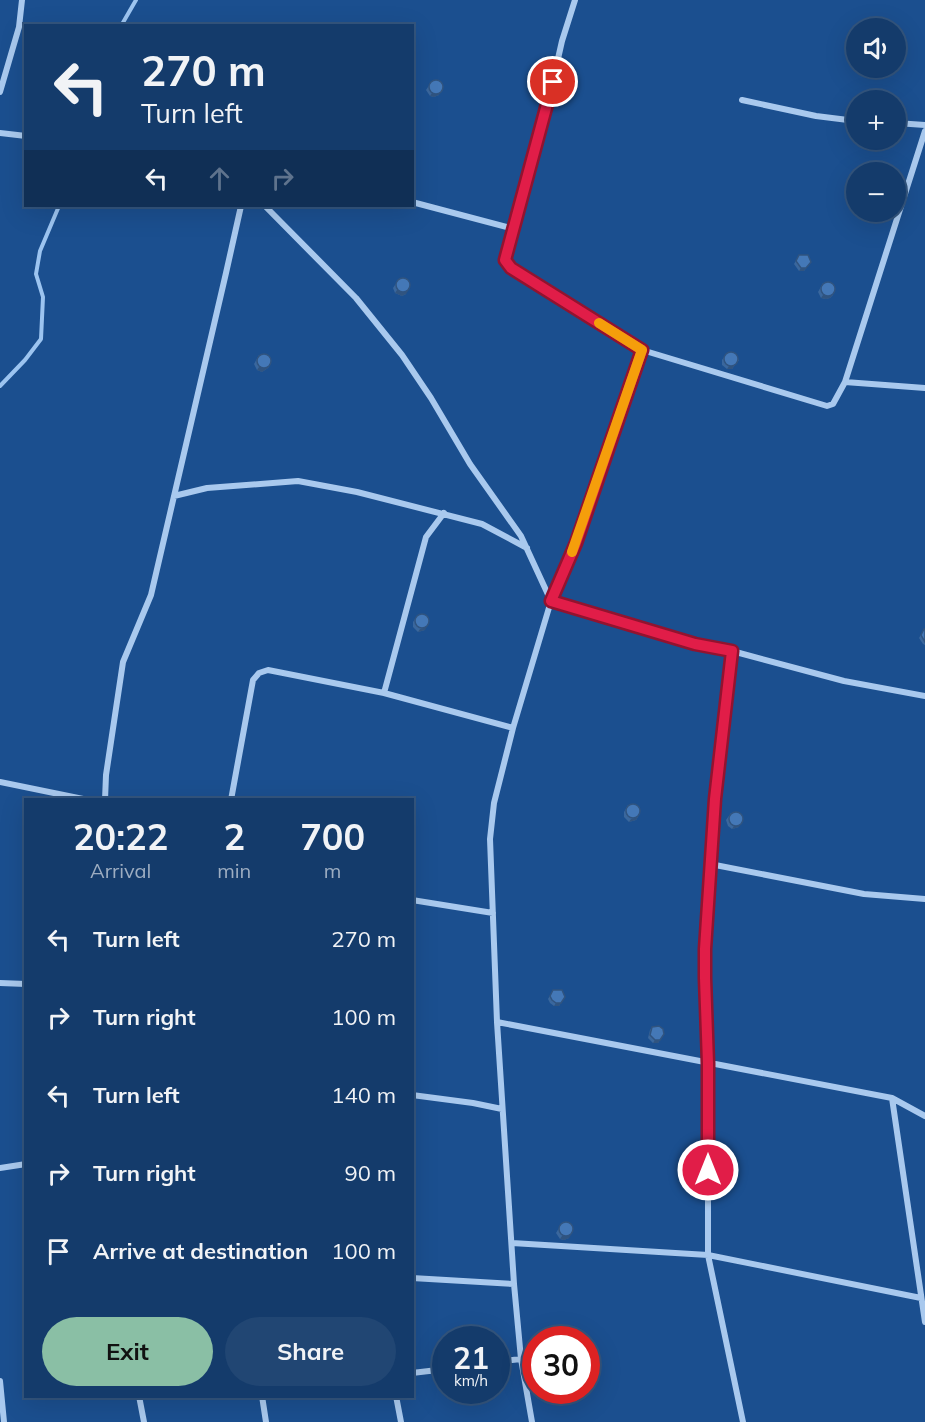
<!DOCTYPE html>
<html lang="en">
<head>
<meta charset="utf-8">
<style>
  :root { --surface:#143b6b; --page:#214673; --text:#f1f3f6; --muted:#9dadc1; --line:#33557e; --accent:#8abfa5 }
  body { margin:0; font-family:Mulish,sans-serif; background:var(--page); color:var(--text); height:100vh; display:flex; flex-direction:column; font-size:22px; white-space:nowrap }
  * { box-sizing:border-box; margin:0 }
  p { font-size:20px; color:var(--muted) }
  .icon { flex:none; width:33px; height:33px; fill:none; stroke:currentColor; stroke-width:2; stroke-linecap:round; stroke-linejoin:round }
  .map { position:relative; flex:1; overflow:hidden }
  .drawer { position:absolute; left:24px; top:798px; width:390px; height:600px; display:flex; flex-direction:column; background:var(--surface); border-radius:0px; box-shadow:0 6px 24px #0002,0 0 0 2px var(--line) }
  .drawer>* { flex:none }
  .hud { position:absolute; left:24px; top:24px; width:390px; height:183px; border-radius:0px; box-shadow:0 6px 24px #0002,0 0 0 2px var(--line); background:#143b6b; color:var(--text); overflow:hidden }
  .controls { position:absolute; left:846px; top:18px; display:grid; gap:12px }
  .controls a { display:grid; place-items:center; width:60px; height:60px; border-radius:50%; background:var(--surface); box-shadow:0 6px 24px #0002,0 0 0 2px var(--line); font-size:30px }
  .speed { position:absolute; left:432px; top:1326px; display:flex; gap:12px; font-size:30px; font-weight:700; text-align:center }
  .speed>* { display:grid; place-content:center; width:78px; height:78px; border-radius:50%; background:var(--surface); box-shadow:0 6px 24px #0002,0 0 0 2px var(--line); line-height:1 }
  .speed small { font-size:15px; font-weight:400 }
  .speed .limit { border:9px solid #d22; background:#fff; color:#111 }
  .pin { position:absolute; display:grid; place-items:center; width:51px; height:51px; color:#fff; margin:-26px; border:3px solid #fff; border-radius:50%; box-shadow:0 2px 6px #0007 }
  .me { position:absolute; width:66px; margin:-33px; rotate:0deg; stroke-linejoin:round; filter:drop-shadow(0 0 4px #0008) }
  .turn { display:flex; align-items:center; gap:21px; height:126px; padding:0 18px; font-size:27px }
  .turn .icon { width:78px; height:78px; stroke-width:2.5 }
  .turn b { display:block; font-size:42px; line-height:51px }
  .lanes { display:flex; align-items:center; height:57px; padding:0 18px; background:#0003; justify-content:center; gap:30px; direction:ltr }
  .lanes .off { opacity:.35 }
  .eta { display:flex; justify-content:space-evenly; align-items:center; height:102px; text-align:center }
  .eta b { font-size:36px; font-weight:700; line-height:42px }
  .primary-button { display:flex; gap:12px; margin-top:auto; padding:12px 18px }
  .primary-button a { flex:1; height:69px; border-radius:36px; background:var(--accent); color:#111; font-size:24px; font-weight:700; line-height:69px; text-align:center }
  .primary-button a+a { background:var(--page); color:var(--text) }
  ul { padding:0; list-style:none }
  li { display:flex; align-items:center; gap:18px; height:78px; padding:0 18px }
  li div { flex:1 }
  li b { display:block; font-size:22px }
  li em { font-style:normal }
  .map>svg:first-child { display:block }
</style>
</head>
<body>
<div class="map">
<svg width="925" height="1422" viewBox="0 0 925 1422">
  <rect width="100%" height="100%" fill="#1b4f8f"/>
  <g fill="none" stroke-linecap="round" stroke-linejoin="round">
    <path stroke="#9cc4f0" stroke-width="4" d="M121,26L136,0
      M0,386L25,360L41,339L43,297L36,274L40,251L59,206"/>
    <path stroke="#a9c9ee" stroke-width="6" d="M575,0L562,41L548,103L505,260L511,268L642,350
      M0,92L19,27L22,0
      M742,100L816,116L856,121
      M896,123L925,125
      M925,131L845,382L925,388
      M0,133L26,136
      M412,202L514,229
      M265,206L356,298L402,355L431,398L470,464L521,536L551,601L695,644L732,651L844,681L925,696
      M174,496L207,488L298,481L357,492L482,524L527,548
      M732,651L718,771L705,949V978L708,1063V1255L743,1422
      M384,693L426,537L444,513
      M0,782L88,800
      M105,800L106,775L123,662L151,595L226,273L241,206
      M231,800L253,680L259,673L268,670L384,693L513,728
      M710,864L864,894L925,899
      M412,900L493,913
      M0,983L26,984
      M497,1022L892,1098L925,1116
      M412,1095L473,1103L502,1109
      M892,1098L925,1322
      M0,1168L26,1164
      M512,1243L708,1255L921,1298
      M412,1278L514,1284
      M496,1362L521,1359
      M412,1373L446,1369
      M0,1381L4,1422
      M139,1396L144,1422
      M262,1396L266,1422
      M396,1396L401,1422
      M532,1422L521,1359L514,1284L497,1022L490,839L494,803L513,728L551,601L576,543L642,350L827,406L833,404L845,382"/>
  </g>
  <path fill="#3a679d" d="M432,81L439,95L434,97L430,96L426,90Z
    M799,255L811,262L804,271H799L794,264Z
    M399,279L406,294L402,296L395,293L393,288Z
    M823,283L833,295L830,298L826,299L821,298L818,292Z
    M727,353L739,360L732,369H727L722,365V360Z
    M259,355L270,365L268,368L262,372L257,370L254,364Z
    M415,619L425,630L418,632L413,627V622Z
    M924,629L925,645L923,644L919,638Z
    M628,805L638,817L636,820L629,822L624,817V812Z
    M731,813L739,827L732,829L728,826L726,820Z
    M553,990L565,997L559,1006H554L550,1003L548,999Z
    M652,1027L664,1034L658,1043H653L648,1038L650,1030Z
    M562,1223L569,1238L564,1240L560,1239L556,1233Z"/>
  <path fill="#305480" d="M441,92L439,95L434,97L430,96L432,93Z
    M801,268H806L804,271H799Z
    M397,290L408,291L406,294L402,296L395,293Z
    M823,295H833L830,298L826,299L821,298Z
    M270,365L268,368L262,372L257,370L259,367Z
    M729,366H734L732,369H727Z
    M427,627L425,630L418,632L420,629Z
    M638,817L636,820L629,822L631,819Z
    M741,824L739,827L732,829L734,826Z
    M556,1003H561L559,1006H554Z
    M655,1040H660L658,1043H653Z
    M571,1235L569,1238L564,1240L560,1239L562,1236Z"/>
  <path fill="#4478b7" stroke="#305480" stroke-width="1.5" d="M429 87a7 7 0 1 1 14 0a7 7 0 1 1-14 0Z
    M799,255H808L811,262L806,268H801L796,261Z
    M396 285a7 7 0 1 1 14 0a7 7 0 1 1-14 0Z
    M821 289a7 7 0 1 1 14 0a7 7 0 1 1-14 0Z
    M724 359a7 7 0 1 1 14 0a7 7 0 1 1-14 0Z
    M257 361a7 7 0 1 1 14 0a7 7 0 1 1-14 0Z
    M415 621a7 7 0 1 1 14 0a7 7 0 1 1-14 0Z
    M924,629H925V642L921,635Z
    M626 811a7 7 0 1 1 14 0a7 7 0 1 1-14 0Z
    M729 819a7 7 0 1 1 14 0a7 7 0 1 1-14 0Z
    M553,990H562L565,997L561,1003H556L552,1000L550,996Z
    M659,1026L663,1029L664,1034L660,1040H655L650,1035L652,1027Z
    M559 1229a7 7 0 1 1 14 0a7 7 0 1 1-14 0Z"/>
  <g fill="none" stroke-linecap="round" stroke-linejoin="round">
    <defs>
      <path id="route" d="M553,82L505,260L511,268L642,350L576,543L551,601L695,644L732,651L715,799L705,949V978L708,1063V1170"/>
    </defs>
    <use href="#route" stroke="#92132f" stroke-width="15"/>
    <use href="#route" stroke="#e11d48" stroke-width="10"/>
    <path stroke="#f59e0b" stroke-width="10" d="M572,552L642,350L599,323"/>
  </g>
</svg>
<div class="controls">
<a><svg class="icon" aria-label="sound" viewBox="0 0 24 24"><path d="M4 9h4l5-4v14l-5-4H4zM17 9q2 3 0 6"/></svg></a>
<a>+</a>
<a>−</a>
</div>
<div class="speed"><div>21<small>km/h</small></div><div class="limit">30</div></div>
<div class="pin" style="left:553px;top:82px;background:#d93025"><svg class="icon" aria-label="arrive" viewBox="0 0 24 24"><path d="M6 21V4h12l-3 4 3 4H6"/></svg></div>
<svg class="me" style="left:708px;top:1170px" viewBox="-20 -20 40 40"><circle r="17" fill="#e11d48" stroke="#fff" stroke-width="3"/><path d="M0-11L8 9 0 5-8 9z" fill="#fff"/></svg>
<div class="hud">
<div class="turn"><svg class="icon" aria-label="left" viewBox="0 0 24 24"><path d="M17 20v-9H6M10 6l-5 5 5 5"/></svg><div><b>270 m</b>Turn left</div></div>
<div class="lanes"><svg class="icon" aria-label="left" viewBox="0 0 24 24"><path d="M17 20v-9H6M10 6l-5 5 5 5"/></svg><svg class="icon off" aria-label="ahead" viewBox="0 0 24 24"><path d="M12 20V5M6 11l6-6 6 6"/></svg><svg class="icon off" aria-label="right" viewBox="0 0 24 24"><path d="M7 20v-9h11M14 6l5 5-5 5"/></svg></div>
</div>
<section class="drawer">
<div class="eta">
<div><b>20:22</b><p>Arrival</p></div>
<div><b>2</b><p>min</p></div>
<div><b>700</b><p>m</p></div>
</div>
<ul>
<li><svg class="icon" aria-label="left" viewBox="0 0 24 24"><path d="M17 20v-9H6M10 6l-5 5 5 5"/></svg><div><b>Turn left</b></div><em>270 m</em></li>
<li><svg class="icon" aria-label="right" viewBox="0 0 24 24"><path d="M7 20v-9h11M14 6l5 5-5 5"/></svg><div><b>Turn right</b></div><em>100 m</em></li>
<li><svg class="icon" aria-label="left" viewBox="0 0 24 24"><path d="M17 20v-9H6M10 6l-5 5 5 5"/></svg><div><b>Turn left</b></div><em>140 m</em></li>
<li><svg class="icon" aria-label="right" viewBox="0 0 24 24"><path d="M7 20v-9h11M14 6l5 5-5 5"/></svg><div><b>Turn right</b></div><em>90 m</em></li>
<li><svg class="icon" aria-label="arrive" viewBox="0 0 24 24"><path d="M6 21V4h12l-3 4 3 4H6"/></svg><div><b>Arrive at destination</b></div><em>100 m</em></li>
</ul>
<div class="primary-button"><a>Exit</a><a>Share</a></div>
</section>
</div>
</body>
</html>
